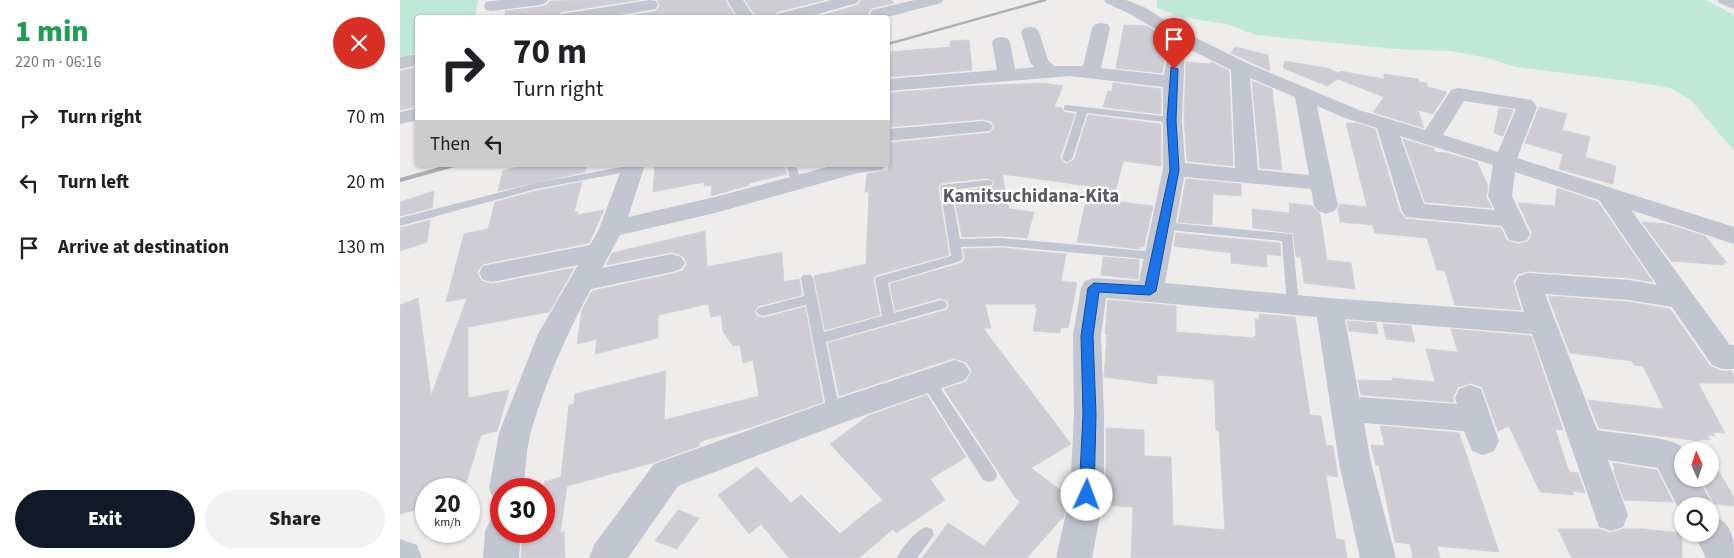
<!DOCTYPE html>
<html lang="en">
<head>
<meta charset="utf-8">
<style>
  :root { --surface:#fff; --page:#f2f2f2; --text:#202124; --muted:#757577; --accent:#111827 }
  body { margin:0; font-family:"Source Sans 3",sans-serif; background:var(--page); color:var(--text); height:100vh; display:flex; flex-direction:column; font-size:19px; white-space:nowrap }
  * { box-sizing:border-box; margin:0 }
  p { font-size:16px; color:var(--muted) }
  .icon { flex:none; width:28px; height:28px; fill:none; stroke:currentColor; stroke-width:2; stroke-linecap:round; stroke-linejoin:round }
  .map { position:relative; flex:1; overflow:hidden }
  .side { display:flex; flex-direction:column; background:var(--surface); width:400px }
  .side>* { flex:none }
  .guide { position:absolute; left:15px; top:15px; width:475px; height:152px; border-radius:5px; box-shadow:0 1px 4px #0004; background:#fff; color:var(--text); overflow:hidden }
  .needle { width:32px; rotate:357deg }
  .fabs { position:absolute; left:1274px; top:442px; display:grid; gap:10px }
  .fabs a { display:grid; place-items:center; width:45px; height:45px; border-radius:50%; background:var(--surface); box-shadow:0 1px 4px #0004; font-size:25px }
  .speed { position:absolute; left:15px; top:478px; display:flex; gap:10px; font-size:25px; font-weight:700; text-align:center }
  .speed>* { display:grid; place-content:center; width:65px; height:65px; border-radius:50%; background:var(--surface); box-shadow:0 1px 4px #0004; line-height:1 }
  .speed small { font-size:12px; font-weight:400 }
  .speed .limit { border:8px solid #d22; background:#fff; color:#111 }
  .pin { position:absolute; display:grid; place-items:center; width:42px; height:42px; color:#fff; margin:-51px -21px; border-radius:50% 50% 50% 0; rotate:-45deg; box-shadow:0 0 5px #0007 }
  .pin .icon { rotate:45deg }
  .me { position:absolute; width:55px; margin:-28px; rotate:2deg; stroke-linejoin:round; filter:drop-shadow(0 0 4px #0008) }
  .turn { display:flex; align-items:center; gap:18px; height:105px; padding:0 15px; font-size:22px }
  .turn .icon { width:65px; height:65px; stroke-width:2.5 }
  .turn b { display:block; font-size:35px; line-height:42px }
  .then { display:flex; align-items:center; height:48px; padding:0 15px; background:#0003; gap:10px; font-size:19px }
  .round { display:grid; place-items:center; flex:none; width:52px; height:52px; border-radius:26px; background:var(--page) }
  .overview { display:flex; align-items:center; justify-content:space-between; height:85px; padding:0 15px }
  h1 { font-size:30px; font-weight:800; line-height:38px; color:#1e9e55 }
  .button { display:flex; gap:10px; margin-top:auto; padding:10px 15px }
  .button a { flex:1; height:58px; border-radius:30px; background:var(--accent); color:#fff; font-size:20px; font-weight:800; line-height:58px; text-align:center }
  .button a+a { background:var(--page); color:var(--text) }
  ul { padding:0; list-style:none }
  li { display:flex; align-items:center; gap:15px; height:65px; padding:0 15px }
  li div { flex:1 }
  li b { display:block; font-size:19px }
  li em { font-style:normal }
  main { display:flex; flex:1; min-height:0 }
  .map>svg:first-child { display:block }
</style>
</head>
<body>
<main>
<section class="side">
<div class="overview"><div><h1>1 min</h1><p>220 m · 06:16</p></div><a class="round" style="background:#d93025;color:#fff"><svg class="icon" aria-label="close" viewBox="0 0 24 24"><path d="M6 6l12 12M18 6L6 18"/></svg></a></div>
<ul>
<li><svg class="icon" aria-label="right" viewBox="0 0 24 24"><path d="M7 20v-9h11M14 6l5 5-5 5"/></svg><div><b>Turn right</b></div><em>70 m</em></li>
<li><svg class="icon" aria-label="left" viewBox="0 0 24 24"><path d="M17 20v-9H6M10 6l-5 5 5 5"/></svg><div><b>Turn left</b></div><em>20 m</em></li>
<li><svg class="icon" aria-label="arrive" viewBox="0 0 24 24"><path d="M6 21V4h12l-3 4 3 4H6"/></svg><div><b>Arrive at destination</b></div><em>130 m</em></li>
</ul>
<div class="button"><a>Exit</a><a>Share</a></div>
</section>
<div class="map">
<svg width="1334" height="558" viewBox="0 0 1334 558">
  <rect width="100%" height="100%" fill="#efedec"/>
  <path fill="#bfe8d8" d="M0,0H78L75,17L18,18L17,53L0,57Z
    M757,0H1306L1334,15V151L1291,100L1270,88L1228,81L1116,67L1087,58L1051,51L995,49L856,35L827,24L781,17L757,8Z"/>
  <path fill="#cdcdd3" stroke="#d1d1d7" d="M200,0H238L161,12L158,17L153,18H106L105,11L140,7L147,5L150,1Z
    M257,0H325L336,18H217L256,11L260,6Z
    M345,0H424L377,12L373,18H357Z
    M461,0H491L494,3L472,8L468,13L470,18H413L458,5Z
    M724,25L747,26L758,33L757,38L761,39L760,51H763V59H765L762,73L716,68Z
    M569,40L572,70L488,77V52L550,47V41Z
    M835,47L868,55L870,71L831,53Z
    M885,61L927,68L939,73L940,71L984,79V74L1018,79L1019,82L1027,83V87L1047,92L1033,114L1018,110L1024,128L973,112L984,97L938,79L927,86L883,68Z
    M786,62L811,64V62L829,71L833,166L787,161L784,120Z
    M18,67V106L0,110V71Z
    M852,81L872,89L882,170L860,168Z
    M644,83L663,86L654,107L662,108L664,112L675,114L660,158L666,164L674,160L688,115L761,124V166L723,161L713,201L753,206L744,247L740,246V249L677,242L689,186L602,174L609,209L634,212L627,238L601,236L562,237L553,192L592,187L595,182L588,178L541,183L538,187L549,255L476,275L473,280L480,315L425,330L414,276L466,264L469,192H465L467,174L488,170V143L590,133L595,127L591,121L583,119L488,127V93L574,86Z
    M713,83L761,89V114L703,107L708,91L712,92Z
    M1139,107L1167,114L1162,130L1190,137L1185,157L1216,166L1213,184L1159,169L1163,154L1125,143Z
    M1099,108L1113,110L1103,136L1094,133Z
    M946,123H956L975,129L1000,212L1006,219L1101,228L1107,241L1118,244L1129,241L1132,233L1118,203L1155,206L1157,188L1198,202L1253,282L1229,278L1128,271L1118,274L1113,282L1121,310L1055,305L1045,271L1037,270L1027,238L975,233L973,225L940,222L938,209L940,204L967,207Z
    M1003,139L1033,148L1035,152L1047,153L1077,162L1088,186L1086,197L1092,208L1025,202Z
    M123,165H187L185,172L98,191L103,171Z
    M255,165H384L387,174L349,183V185L311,196L312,185L304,186V182L253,192Z
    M786,179L841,184V196L813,194L812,225L778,222Z
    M182,182L174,212H178L177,215L204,210L189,243L83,264L77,272L81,281L92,284L174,268L149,312L68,327V398L109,390L97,431L81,435L64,489H26V507L0,514V305L18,298L31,396L67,298L46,302L64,234L88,229L95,202L136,191Z
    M34,191L32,208L0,216V202Z
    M889,203L912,206L920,214L927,260L951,263L955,289L904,283L901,258L896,257L893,233L853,228L852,209L890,213Z
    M30,220L27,242L0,251V228Z
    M1242,222L1266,224L1305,236L1327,263H1323L1324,265L1271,261Z
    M305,231L307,267L382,252L384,282L399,279L402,295L358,306L354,312L357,316L363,318L405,307L423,402L351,427L305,440L299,443V446L252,463L167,486L160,534L164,531L165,558H121L122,541L126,540V533L144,531V482L161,477L169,405L174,404L175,394L266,371L264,420L359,396L353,360L343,363L340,345L333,346L323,331L321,315L311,317L308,304L258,315V338L195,354L197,339L177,344L182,310L192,291L272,274L282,271L287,264L283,256L272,252L206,265L212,253Z
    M776,233L880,243L881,256L866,254L867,267L831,263V253L774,246Z
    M601,248L666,254L661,281L677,283L668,328L661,327L660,333L633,331L637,308H635L636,304H585L591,328H583L671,444L631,468L668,496L663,519L662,518L627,558H522L548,523L584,546L620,502L615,497L544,389L566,382L572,371L566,362L554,358L439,396L428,343L547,310L549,306L548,301L540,298L495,311L490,284L562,263L565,258L563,249Z
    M703,257L739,260L738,279L701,275Z
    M1148,296L1229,302L1270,309L1310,366L1321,371H1331L1334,374V383H1298L1325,433L1312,432L1315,436L1308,435L1310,440L1299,439L1300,441L1199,428L1188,400L1264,409L1243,366L1234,365L1232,361L1170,353Z
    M708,300L776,306V332L854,338V336H856L855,319L859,320V314L895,317L910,415L921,416L926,445L933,446L938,477L926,475L936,539L944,540L947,558H731L733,507L704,505L706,495V428L744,430V456L771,457L773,525L825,530L819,431L816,430L814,380L757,375V384L704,377L707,334H705Z
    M947,321L976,323L978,334L949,331Z
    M983,324L1011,326L1015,342L986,339Z
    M1051,329L1131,336L1163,430L1155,429L1169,472L1178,473L1185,493L1172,491L1174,495L1140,492L1109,426L1098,431L1082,387L1071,383L1058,387L1053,397L1054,402L961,395L958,380L993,381L992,378L1035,382L1026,349L1058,352Z
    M527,395L566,457L530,479L545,500L496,533L493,529L459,558H389L361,524L349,534L318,495L357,467L391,503L401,495L440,534L469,510L483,500L430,444L468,416Z
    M980,426L1059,433L1099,552L1037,546L1040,558H1013L1010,544L995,542L979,466L976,465L971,445L985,446Z
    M1310,457L1334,497V506L1314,504L1301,479H1310Z
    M1213,463L1257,470L1273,502L1224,500L1213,469H1215Z
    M278,510L299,518L277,549L255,541Z
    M1158,529H1199L1210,533L1223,529H1243L1282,533V558H1172Z"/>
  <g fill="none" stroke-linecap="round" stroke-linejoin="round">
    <path fill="#c1c6d0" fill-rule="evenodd" d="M667,105L772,117L777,120L772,123L687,113L672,159L667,162L662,159L677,112L664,110V106Z
      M232,165L237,166L238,168L237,170L136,189L0,226V218L136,183Z
      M386,165H396L402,184L401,186H393Z
      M588,180L592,181L593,183L592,185L551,190L560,239L601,238L756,252L762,256L756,260L601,246L561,247L563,258L561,261L488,283L494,313L541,300L546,302L547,305L546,308L426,342L440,413L438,417L433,419L428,417L406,305L363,316L358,314L356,311L358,308L404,296L401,278L403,275H411L413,278L424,332L482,316L475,280L477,277L551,256L540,187L541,185Z
      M763,222L892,234L899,304L898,307H888L887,304L882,241L759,229L757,226Z
      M528,375L533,377L595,470L597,475L595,480L589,482L583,480L523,385L521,381L523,377Z
      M526,527L532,529L534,535L517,558H497C502,547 515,531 526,527Z"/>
    <path fill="#c1c6d0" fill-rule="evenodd" d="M100,0H148L146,3L140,5L92,11L86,10L84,6L86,2Z
      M250,0L256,1L258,5L256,9L203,18H159L161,14L167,13Z
      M327,0H343L355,18H338Z
      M432,0H459L457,3L404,18H375L377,14Z
      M515,0H543L541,3L484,18H472L470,14L472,10Z
      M704,0H726L744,7L786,33L847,63L959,110L1025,130L1051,90L1058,88L1132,100L1137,107L1117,158L1334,227V244L1231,210L1330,345H1334V369H1322L1312,365L1272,307L1229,300L1145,294L1197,430C1212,433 1269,437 1279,445C1286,450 1282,470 1282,479H1299L1313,506L1310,513V506H1282V515L1258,468L1208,460L1228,515L1223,527L1211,531L1199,527L1132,334L945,319L959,397L1057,404L1055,398L1059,389L1070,385L1081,389L1099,441L1094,451L1083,455L1072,451L1064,431L964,423L971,463L996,558H960L939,463L917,317L706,298L701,335L704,414V495L692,558H656L670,495L674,414L673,335L681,288L685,281L694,278L739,281L763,169V87L670,76L488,91V79L597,70L592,42L595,38L601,37L607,38L610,42L615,69L634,67L630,62L621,32L624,28L630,27L636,28L639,32L648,60L654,66H683L692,28L695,24L701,23L707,24L710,28L701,68L764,75L770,38L732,15L706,3ZM785,47L831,70L835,168L785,163L782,120ZM850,78L895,97L909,175L858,170ZM1064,101L1116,109L1098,152L1043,135ZM917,106L945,118L977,128L1002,211L1006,217L1102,226L1109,240L1118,242L1127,240L1130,234L1112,196L1115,172L1199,200L1257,285L1229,280L1128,273L1119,276L1115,283L1124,312L929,298L765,283L784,177L911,189L914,206L918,211L926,214L934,211L938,206ZM1000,136L1093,165L1088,196L1095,210L1024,204Z
      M1317,0H1334V9L1319,3Z
      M18,54V65L0,69V57Z
      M18,108V120L0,124V112Z
      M583,121L590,123L593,127L590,131L488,141V129Z
      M223,165H245L228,217L315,197L435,165H485L482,170L458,173L315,213L220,235L202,268L272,254L281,257L285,263L281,269L272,272L191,289C166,335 146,381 131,431C126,449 126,470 123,489H101V503L94,500L89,489L99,433L138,334L178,265L92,282L83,280L79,273L83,266L92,264L190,245L199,229Z
      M555,360L565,364L570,372L565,380L442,423L278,486L228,558H189L194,545L254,464L433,400Z
      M1310,514C1332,523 1334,536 1334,558H1306L1294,534H1310Z
      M101,515V531H121L119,558H83L85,531L91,519Z
      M0,539L17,545L22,558H0Z"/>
    <path stroke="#afb0b6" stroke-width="2.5" d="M488,44L645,0"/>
    <path stroke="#afb0b6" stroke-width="4" d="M0,180L54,165"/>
  </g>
  <path fill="#1a73e8" stroke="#114b97" d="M771,67L778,69L776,120L779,170L756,291L750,295L699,292L693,336L696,414L694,495L692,500L687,502L682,500L679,495L683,414L681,336L688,288L694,283L745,286L770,170L767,120Z"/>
  <g text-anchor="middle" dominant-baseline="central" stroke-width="4.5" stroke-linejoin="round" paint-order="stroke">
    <g font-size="19" font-weight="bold" fill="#5a5b60" stroke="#fff">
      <text x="631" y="196">Kamitsuchidana-Kita</text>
    </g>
  </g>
</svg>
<div class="fabs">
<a><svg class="needle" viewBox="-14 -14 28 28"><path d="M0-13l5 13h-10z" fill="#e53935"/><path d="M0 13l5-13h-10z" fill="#757577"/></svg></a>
<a><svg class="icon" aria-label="search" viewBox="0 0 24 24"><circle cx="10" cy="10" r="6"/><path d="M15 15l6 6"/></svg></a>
</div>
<div class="speed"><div>20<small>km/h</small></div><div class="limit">30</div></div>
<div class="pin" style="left:774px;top:69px;background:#d93025"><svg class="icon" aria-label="arrive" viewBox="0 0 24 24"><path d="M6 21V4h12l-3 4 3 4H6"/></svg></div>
<svg class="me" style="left:687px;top:495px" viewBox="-20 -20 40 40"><circle r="19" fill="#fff"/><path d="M0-13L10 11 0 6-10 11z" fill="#1a73e8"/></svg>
<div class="guide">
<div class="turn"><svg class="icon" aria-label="right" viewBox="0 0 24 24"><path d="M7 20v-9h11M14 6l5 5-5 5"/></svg><div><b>70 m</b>Turn right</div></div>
<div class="then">Then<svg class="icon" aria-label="left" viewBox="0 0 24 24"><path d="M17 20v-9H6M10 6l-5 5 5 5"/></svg></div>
</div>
</div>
</main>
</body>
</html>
